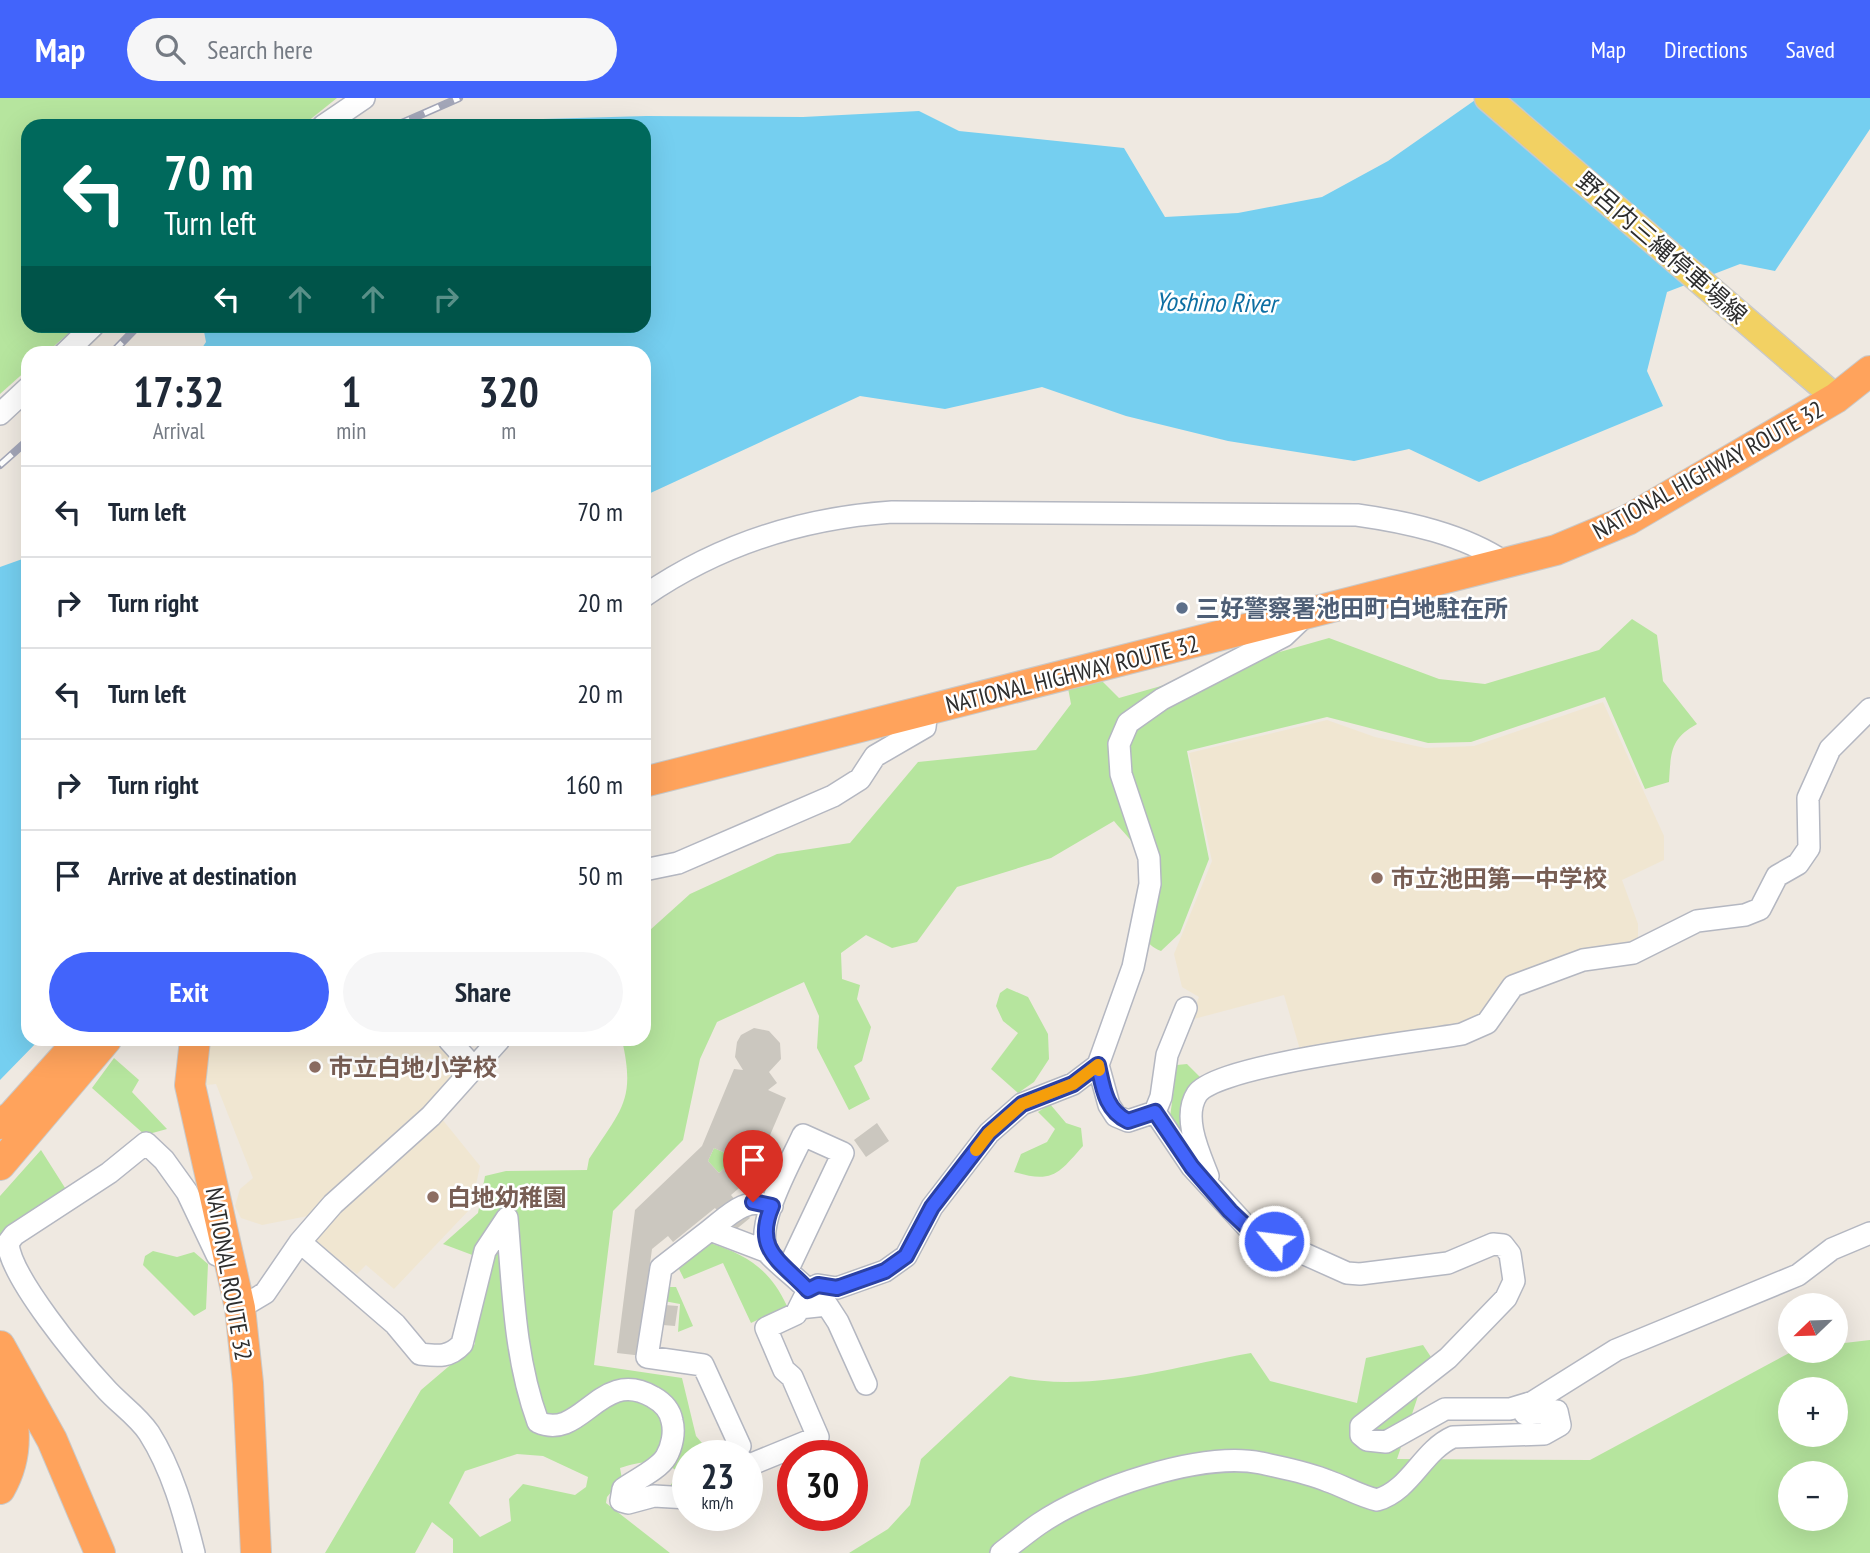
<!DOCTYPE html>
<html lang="en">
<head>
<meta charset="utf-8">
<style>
  :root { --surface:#fff; --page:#f6f6f7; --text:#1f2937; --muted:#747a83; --line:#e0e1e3; --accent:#4264fb }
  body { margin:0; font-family:"PT Sans Narrow","Noto Sans JP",sans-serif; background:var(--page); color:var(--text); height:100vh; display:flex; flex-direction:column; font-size:26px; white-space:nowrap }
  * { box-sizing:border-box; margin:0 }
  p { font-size:23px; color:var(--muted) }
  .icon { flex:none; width:38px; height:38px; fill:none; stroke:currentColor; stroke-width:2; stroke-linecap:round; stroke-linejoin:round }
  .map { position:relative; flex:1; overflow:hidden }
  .sheet { position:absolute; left:21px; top:248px; width:630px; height:700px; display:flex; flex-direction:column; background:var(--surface); border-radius:21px; box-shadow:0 7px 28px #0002 }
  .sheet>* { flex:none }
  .top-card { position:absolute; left:21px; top:21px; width:630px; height:214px; border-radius:21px; box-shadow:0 7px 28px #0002; background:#00695c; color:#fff; overflow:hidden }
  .needle { width:46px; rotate:247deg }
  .tools { position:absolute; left:1778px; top:1195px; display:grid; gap:14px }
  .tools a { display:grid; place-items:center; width:70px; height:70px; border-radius:50%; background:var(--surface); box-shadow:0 7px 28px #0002; font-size:35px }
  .speed { position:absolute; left:672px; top:1342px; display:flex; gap:14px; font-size:35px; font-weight:700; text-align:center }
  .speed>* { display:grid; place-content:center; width:91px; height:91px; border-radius:50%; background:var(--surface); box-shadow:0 7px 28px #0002; line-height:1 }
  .speed small { font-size:18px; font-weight:400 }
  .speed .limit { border:10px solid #d22; background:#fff; color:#111 }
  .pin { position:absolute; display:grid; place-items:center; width:60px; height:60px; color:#fff; margin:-72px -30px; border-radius:50% 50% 50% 0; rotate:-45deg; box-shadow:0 0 7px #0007 }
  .pin .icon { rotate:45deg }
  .me { position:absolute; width:77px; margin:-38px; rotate:299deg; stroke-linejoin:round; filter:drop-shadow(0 0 5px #0008) }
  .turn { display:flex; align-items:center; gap:24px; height:147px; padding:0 28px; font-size:32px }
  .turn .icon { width:91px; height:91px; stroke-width:2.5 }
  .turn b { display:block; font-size:49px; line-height:60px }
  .lanes { display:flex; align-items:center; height:66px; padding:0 28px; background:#0003; justify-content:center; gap:35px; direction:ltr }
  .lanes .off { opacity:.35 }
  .eta { display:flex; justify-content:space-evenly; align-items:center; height:119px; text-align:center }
  .eta b { font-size:42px; font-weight:600; line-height:49px }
  .cta { display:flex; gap:14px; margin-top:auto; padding:14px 28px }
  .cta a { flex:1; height:80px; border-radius:42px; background:var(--accent); color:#fff; font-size:28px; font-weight:600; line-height:80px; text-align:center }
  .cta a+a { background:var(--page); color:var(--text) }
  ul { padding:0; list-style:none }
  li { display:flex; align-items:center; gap:21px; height:91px; padding:0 28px; border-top:2px solid var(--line) }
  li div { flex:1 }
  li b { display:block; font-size:26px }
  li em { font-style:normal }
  header { display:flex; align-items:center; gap:42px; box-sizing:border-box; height:98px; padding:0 35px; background:var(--accent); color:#fff }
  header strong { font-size:33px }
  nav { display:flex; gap:38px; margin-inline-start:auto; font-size:24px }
  .search { width:490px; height:63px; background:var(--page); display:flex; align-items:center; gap:18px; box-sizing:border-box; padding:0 24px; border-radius:38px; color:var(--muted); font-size:26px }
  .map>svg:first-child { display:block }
</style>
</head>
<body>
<header>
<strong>Map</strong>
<div class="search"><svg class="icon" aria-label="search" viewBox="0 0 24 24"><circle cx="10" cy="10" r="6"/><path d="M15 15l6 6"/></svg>Search here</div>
<nav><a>Map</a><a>Directions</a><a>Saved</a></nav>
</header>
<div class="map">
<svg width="1870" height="1455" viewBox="0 0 1870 1455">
  <rect width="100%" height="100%" fill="#efe9e1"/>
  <path fill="#f0e6d1" d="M1603,604L1664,738V762L1622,782L1638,826V845L1539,872L1478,924L1301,955L1284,897L1190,922L1199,899L1182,889L1174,856L1212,763L1189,655L1327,622L1375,639L1425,650L1474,648Z
    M202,942H445L470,971L318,1116L262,1127L241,1120L235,1108L240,1091L253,1080L216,986L198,988Z
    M438,1016L480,1068L471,1110L394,1191L366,1167L357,1176L312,1140Z"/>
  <path fill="#b6e59e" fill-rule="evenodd" d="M0,0H337L302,28H28V228H77L46,255L28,256V271L0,296Z
    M1632,521L1657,537L1663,583L1697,626C1670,641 1671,654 1669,684L1645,691L1605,599L1471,644L1428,645L1327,619L1187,653L1209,761L1180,835L1161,853C1122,838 1153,787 1141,758C1136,746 1122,733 1114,723L1051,760L957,789L917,844L892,850L866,837L841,855L842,881L860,887L857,901L871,929L862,963L854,968L870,1001L849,1012L817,950L819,918L804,884L717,924L700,961L683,1042L613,1113L594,1267L682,1280L696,1338L713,1358H688V1394L667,1393L679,1374C658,1360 643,1363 620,1370L622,1381L607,1399L606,1405L670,1455H453V1441L432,1424L415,1455H325L421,1292L475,1246V1158L443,1146L478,1115L485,1078L506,1073L587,1072L589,1061C621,1011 636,1003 622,942H644V858L650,832L690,796L777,756L850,745L918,664L1036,652L1071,606L1068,590L1102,583L1119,600L1329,540L1439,581L1485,586L1599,552ZM517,1356L543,1358L588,1379L586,1389L575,1397L523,1386L509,1401L511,1423L480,1439L449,1405L465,1373Z
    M1007,890L1028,899L1048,936L1049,961L1034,984L1018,995L991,971L1018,935L1003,923L996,908L1000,895Z
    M114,960L139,982L132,994L167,1031L145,1037L92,990Z
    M1187,966L1202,981L1185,1039L1170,1019L1177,967Z
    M1050,1006L1066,1025L1081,1030L1083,1048C1059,1075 1053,1086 1014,1074L1021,1056L1047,1044L1055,1031L1038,1014Z
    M714,1050L732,1058L727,1068L719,1075L708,1063Z
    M41,1052L67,1093L0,1146V1098Z
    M710,1145C747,1157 770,1171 787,1208L751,1225L723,1165L684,1181L679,1171Z
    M153,1153L177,1159L194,1154L208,1166L206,1211L194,1218L143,1167L145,1158Z
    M665,1189H676L693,1228L678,1234L680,1206L664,1203Z
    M1870,1242V1455H849L888,1431L910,1407L921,1361L1010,1278C1089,1296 1173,1269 1251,1255L1270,1283L1357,1305L1366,1260L1423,1247L1431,1259L1397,1361L1590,1362L1793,1253H1836V1246ZM1790,1292H1836V1337H1790ZM1790,1376H1836V1421H1790Z"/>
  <path fill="#75cff0" d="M1478,0H1870V31L1775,173L1740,166L1667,194L1647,273L1663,308L1479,384L1409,351L1354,363L1228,343L1126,318L1042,289L945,311L860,298L644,398V256H198L206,244L203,228H644V28H497L508,22L646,18L803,19L919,13L959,33L1124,50L1165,119L1238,115L1322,99L1388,63Z
    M28,459V942H39L0,982V469Z"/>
  <path fill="#cbc7bf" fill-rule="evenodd" d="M754,930L769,933L780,945L781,961L769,974L777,985L768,992L786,1000L752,1079L731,1097L750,1120L734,1133L715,1110L673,1144L668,1138L652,1151L642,1225L643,1258L617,1255L635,1112L702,1048L734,971L743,972L735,959L737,944L741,937ZM714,1050L732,1058L727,1068L719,1075L708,1063Z
    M877,1025L889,1043L866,1059L854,1042Z
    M665,1207L678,1208L675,1228L663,1227Z"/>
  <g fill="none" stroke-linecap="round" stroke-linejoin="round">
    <defs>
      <path id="minor" d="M323,28L364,0
        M64,256L93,228
        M0,316L28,290
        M644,498C718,447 803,420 892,414L1357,417C1407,424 1463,436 1506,465
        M644,772L678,765L833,698L860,681L875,658L925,629L927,612
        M1186,910L1167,957L1161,999L1155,1014L1192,1069L1249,1131L1347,1175L1360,1176L1448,1165L1493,1146L1503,1147L1510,1156L1514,1183L1506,1200L1448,1260L1361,1328V1337L1367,1342L1386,1344L1445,1311H1510L1533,1304L1616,1252L1798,1177L1832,1151L1870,1135
        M449,942L475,971
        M1155,1014L1128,1023L1116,1018L1109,1007L1098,967L1133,869L1150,786L1149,760L1121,676L1119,646L1128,625L1162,601L1284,538L1305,518
        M1208,1078C1199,1055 1182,1019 1197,996C1217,966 1418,944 1462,936L1487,925L1513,888L1583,862L1633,855L1697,823L1745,817L1760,811L1777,778L1798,766L1809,750L1808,700L1830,651L1870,611
        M710,1132C729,1117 746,1098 772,1108
        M300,1144L395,1226L420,1256C438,1258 449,1260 462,1246L485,1153L507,1120C513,1189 514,1259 538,1324C582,1344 600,1268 653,1299C662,1304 670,1311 672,1323C675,1334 672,1349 666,1359C658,1372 635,1382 623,1391L621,1403L628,1405L654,1398L688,1400
        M788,1171L843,1055L803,1037C792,1062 753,1128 768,1155C773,1162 800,1183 808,1192
        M240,1210L265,1195L300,1144L333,1106L431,1018L499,942
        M799,1210L827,1207L838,1224L866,1286
        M740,1348L703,1267L647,1259L661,1170L710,1132L768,1154
        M747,1368L818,1339L792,1279L784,1272L766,1230L796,1216L808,1192L818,1187L837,1190L885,1173L906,1158L932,1109L989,1035L1022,1006L1073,986L1098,967
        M194,1455C184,1415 172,1371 149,1335C137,1317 119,1306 105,1290C80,1263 10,1179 8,1145L14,1137L109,1075L146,1045L164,1062L187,1094L217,1157L229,1160
        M1001,1455C1014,1445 1026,1435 1039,1426C1090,1391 1201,1353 1261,1365C1283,1370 1307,1374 1328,1383C1345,1389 1360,1398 1377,1402C1411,1392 1422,1353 1453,1339L1544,1336L1560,1327L1557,1313L1525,1316"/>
      <path id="major" d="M1488,0L1836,300"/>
      <path id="highway" d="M644,684L1556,452L1628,422L1836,300L1870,273
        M195,942L190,987L240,1210L248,1285L256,1455
        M0,1026L12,1018L80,942
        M0,1067L106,942
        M0,1248L52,1342L100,1455
        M0,1391C23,1351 13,1316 1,1274"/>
    </defs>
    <use href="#minor" stroke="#b4b7c1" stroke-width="24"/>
    <use href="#major" stroke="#c9c9c9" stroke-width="29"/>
    <use href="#highway" stroke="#c9c9c9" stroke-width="32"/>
    <use href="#minor" stroke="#fff" stroke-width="21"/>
    <use href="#major" stroke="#f2d163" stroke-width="26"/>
    <use href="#highway" stroke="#ffa35c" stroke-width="30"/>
    <defs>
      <path id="rail" d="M395,28L459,0
        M111,256L138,228
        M0,367L28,342"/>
    </defs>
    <use href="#rail" stroke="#a3a6b8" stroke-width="8"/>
    <use href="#rail" stroke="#fff" stroke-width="5" stroke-dasharray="16" stroke-linecap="butt"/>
  </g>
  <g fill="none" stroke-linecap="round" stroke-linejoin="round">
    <defs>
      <path id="route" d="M753,1104L772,1108C753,1152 781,1163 808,1192L818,1187L837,1190L885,1173L906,1158L932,1109L989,1035L1022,1006L1073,986L1098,967C1103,989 1105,1012 1128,1023L1155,1014L1192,1069L1230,1113L1249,1131L1274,1143"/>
    </defs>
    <use href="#route" stroke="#2b41a3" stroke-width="18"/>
    <use href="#route" stroke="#4264fb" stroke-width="12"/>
    <path stroke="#f59e0b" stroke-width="12" d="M976,1052L989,1035L1022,1006L1073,986L1098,967L1099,972"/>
  </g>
  <circle fill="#5c6f8a" stroke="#fff" stroke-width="2.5" cx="1182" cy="510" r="7"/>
  <g fill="#8d6e63" stroke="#fff" stroke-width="2.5">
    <circle cx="1377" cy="780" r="7"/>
    <circle cx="315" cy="969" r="7"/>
    <circle cx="433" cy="1099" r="7"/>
  </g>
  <g text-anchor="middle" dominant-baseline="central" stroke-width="5" stroke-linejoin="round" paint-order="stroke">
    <g font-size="24" fill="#2e2e2e" stroke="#fff">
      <text transform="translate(1662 150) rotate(41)">野呂内三縄停車場線</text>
      <text transform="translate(1708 372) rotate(-29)">NATIONAL HIGHWAY ROUTE 32</text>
      <text transform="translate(1072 576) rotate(-14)">NATIONAL HIGHWAY ROUTE 32</text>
      <text transform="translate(229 1176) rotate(80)">NATIONAL ROUTE 32</text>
    </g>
    <g font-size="24" font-weight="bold" fill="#4e5e75" stroke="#fff" text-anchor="start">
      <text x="1196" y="510">三好警察署池田町白地駐在所</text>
    </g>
    <g font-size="24" font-weight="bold" fill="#785e54" stroke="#fff" text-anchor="start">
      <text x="1391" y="780">市立池田第一中学校</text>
      <text x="329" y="969">市立白地小学校</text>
      <text x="447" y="1099">白地幼稚園</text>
    </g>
    <g font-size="26" font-style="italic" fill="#0d6fa3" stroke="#fff">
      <text transform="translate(1216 204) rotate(1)">Yoshino River</text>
    </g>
  </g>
</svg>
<div class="tools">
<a><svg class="needle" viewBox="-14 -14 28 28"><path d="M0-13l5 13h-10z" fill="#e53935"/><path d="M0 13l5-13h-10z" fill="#747a83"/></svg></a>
<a>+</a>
<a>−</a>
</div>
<div class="speed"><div>23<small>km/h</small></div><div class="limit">30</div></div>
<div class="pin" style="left:753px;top:1104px;background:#d93025"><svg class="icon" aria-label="arrive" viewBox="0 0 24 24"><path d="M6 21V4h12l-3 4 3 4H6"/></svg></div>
<svg class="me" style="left:1274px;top:1143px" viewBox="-20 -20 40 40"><circle r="17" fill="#4264fb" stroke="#fff" stroke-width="3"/><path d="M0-11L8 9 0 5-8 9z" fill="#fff"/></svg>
<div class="top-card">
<div class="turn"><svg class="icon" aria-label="left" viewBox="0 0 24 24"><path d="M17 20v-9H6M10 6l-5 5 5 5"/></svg><div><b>70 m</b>Turn left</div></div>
<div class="lanes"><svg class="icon" aria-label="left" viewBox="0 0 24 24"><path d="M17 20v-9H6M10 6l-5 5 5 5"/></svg><svg class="icon off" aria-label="ahead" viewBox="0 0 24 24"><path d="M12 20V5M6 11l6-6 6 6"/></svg><svg class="icon off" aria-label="ahead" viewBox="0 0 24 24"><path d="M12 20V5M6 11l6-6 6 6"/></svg><svg class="icon off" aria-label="right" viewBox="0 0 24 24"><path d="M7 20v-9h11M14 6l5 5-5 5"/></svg></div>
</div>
<section class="sheet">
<div class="eta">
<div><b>17:32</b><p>Arrival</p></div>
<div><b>1</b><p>min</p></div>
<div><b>320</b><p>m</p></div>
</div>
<ul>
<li><svg class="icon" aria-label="left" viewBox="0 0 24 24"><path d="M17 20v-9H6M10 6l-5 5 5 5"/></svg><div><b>Turn left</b></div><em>70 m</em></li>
<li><svg class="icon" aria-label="right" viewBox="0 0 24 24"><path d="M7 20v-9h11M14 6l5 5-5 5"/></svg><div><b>Turn right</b></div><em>20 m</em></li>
<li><svg class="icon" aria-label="left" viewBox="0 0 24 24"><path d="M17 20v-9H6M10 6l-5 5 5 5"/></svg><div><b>Turn left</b></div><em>20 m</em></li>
<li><svg class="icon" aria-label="right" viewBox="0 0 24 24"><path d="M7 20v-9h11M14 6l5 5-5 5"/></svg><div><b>Turn right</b></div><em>160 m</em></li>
<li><svg class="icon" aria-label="arrive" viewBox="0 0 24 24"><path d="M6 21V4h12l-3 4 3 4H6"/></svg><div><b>Arrive at destination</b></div><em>50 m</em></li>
</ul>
<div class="cta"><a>Exit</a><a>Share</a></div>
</section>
</div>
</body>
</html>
